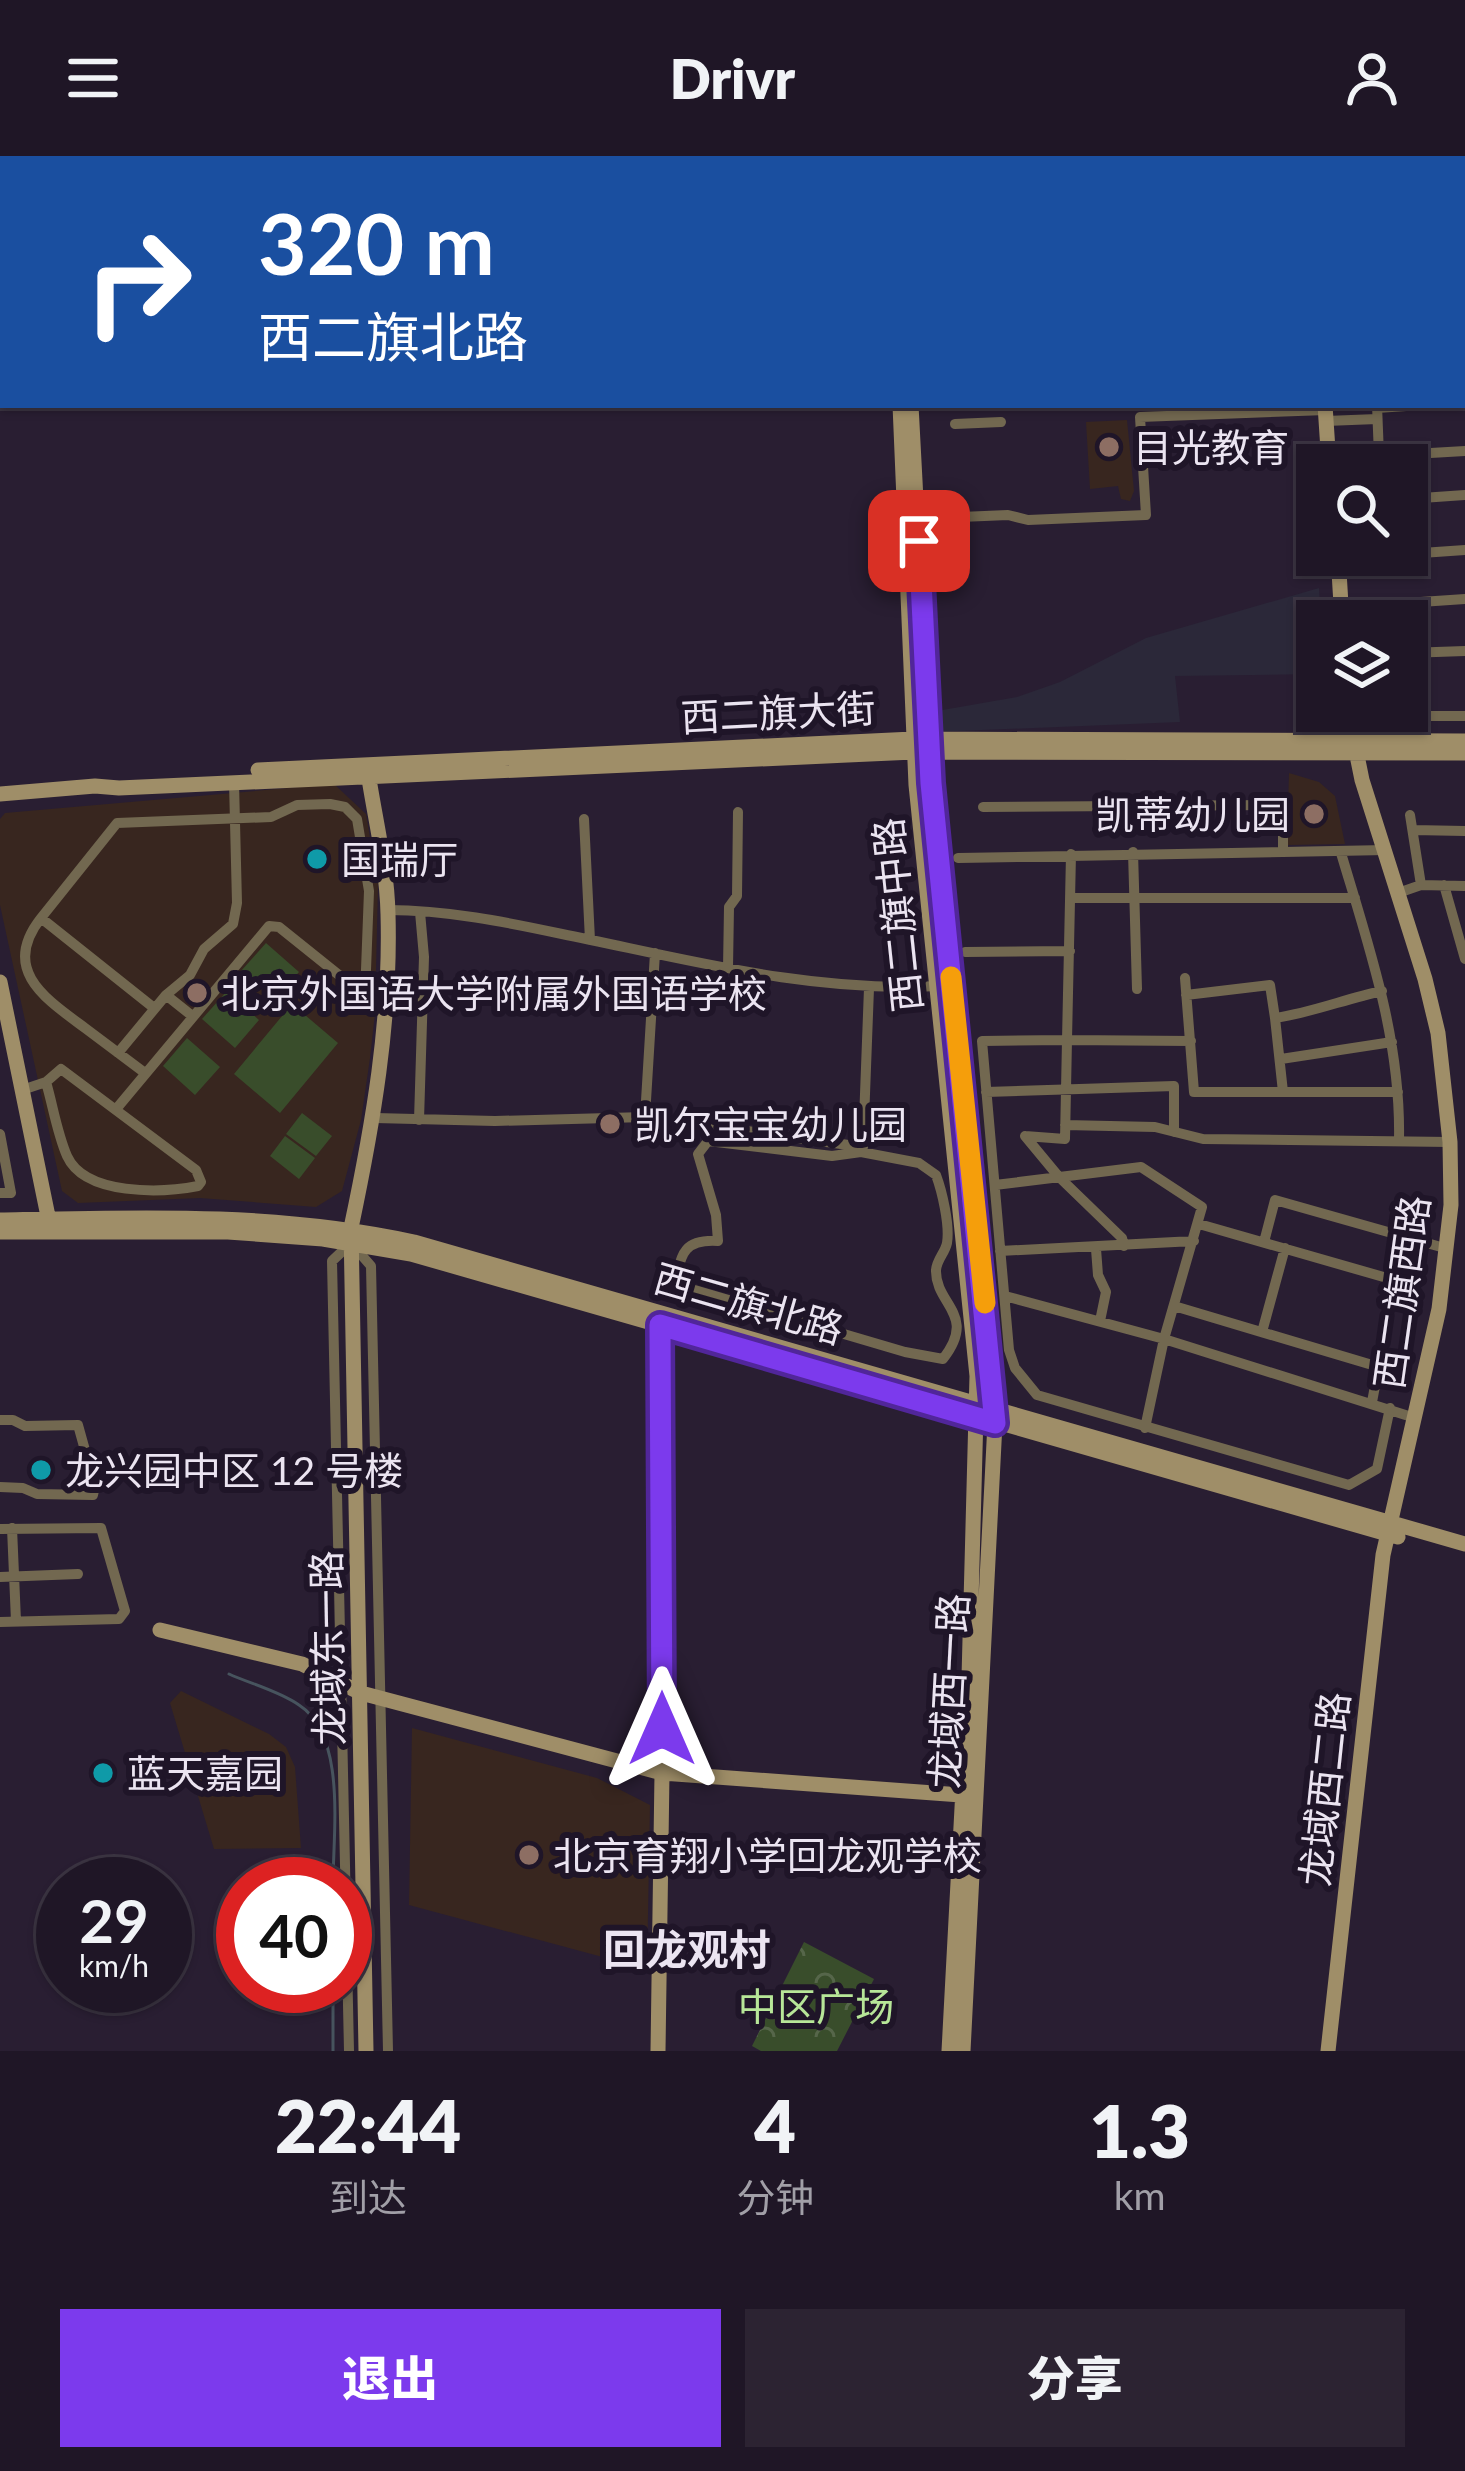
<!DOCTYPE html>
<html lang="zh">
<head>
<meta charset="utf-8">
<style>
  :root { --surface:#1f1626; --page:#2c2332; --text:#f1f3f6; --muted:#a19fa7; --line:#3c3543; --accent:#7c3aed }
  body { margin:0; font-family:Lato,"Noto Sans SC",sans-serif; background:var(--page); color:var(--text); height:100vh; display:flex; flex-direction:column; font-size:45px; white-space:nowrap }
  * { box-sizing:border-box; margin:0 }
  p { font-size:39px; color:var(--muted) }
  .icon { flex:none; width:66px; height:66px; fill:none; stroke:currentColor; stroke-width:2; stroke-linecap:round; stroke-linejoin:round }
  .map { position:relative; height:1895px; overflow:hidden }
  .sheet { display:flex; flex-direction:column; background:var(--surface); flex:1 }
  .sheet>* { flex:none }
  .banner { position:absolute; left:0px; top:0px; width:1467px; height:252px; box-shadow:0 3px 9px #0004,0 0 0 3px var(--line); background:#1a4fa0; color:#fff; overflow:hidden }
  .tools { position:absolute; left:1296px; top:288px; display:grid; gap:24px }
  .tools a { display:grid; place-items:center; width:132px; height:132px; border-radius:0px; background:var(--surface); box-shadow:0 3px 9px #0004,0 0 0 3px var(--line); font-size:60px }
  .speed { position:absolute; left:36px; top:1701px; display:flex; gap:24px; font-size:60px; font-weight:700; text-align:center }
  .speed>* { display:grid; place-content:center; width:156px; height:156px; border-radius:50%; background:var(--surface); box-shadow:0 3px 9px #0004,0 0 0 3px var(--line); line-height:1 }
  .speed small { font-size:30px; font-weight:400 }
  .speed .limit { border:18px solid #d22; background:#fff; color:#111 }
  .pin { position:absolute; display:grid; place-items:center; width:102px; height:102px; color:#fff; margin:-51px; border-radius:24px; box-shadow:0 6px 18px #0006 }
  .me { position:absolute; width:132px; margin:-66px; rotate:0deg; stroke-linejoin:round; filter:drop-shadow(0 0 9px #0008) }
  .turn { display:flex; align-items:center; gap:42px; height:252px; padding:0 60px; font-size:54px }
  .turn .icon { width:156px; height:156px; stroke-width:2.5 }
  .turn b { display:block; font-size:84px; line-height:102px }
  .eta { display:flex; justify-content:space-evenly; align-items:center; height:204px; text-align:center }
  .eta b { font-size:72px; font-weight:800; line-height:84px }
  .primary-button { display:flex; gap:24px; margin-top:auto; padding:24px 60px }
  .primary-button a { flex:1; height:138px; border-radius:0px; background:var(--accent); color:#fff; font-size:48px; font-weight:800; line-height:138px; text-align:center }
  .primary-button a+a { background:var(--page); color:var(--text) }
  header { display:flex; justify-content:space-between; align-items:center; height:156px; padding:0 60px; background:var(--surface); font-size:54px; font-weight:800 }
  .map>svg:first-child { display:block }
</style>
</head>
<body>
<header><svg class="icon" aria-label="menu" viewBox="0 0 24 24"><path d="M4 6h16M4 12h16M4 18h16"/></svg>Drivr<svg class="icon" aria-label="person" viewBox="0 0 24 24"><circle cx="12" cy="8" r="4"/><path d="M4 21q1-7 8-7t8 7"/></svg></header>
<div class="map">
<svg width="1465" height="1895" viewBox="0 0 1465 1895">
  <defs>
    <pattern id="park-crowns" width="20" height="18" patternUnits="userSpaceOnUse" patternTransform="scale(3)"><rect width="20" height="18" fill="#394d2b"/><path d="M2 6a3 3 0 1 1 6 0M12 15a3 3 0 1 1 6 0" fill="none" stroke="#56664a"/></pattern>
  </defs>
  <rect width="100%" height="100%" fill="#291e32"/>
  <path fill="#2b2839" d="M926,0H1296V3H926Z
    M1319,432L1321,465H1317V518L1175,520L1180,566L934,576L931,556L1017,541L1060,526L1146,482Z"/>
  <path fill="#38261f" d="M1127,264L1134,335L1130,345L1121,343L1118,330L1090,333L1086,266Z
    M1289,617L1319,626L1335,640L1345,688L1287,689Z
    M334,628L366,658L378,728L375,857L370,902L361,964L342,1035L316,1051L200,1042L78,1047L62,1035L0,749V663L5,657Z
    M181,1535L269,1578L286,1591L295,1611L301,1692L214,1693L170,1547Z
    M412,1572L597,1622L650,1649L647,1813L409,1749Z"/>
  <path fill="url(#park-crowns)" d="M804,1786L874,1823L837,1895H761L752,1890Z"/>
  <path fill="#394d2b" d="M266,787L299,816L274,844L241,815Z
    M227,835L259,864L235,892L202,863Z
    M292,848L338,887L280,957L234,918Z
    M187,882L220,911L195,939L163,910Z
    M302,957L332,980L316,1000L286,978Z
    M285,980L315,1002L299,1023L270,1000Z"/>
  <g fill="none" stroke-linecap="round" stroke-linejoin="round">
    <path stroke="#47545e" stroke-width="3" d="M229,1518C251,1528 279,1535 299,1549C347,1580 333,1677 333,1728
      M333,1830V1895"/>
    <path stroke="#726850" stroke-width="10" d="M1345,0V3
      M0,126H3
      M1464,137H1465
      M1464,154H1465
      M1464,200H1465
      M1464,246H1465
      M1377,249L1379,300
      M1377,252L1421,249
      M1326,265L1377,263
      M955,268L1001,266
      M1380,309L1379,300L1465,295
      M1407,343L1465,339
      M913,363L1008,359L1028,364L1146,359L1140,261L1326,254
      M1407,398L1465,394
      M1339,405L1400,399
      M1392,465L1391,448L1465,443
      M1407,497L1465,495
      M1391,555L1396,560H1465
      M983,651L1283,649V696
      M1410,659L1421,729
      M584,663L590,784
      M1413,674L1465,675
      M1133,696L1137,833
      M1341,697C1369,791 1401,883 1399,984
      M1071,698L1067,884L982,885L1009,1194L1015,1212L1037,1239L1349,1329L1377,1313L1390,1252
      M958,702L1386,694
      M1444,729L1465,803
      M1398,737L1421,729L1465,730
      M1071,742H1355
      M388,754C446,754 506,766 562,778C686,803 810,837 937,830
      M41,762L117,667L271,661L297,649L330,648L345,651L357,663L369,735L365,840
      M965,796L1070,795
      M728,812L729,751L737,740L738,656
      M1185,822L1194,936H1398
      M166,839L191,859
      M1186,839L1270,829L1275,862C1311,857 1345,843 1382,835
      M1275,862L1283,936
      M118,897L166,839L190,819L204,793L233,768L237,747L234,626
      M1281,903L1392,886
      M145,917C125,902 105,887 85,872C46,843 0,814 41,762L154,852
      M22,934L46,926L61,913L196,1014L201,1026L198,1030C162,1037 85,1040 67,1000C57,977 53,950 46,926
      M986,936L1174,930V976
      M117,952L269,770L279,771L365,840L387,842
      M645,961L655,797
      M375,962L495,965L645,961L863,991L869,832
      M419,964L424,801L420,756
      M1065,969L1155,971L1203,983L1450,986
      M0,978L11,1037H0
      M1025,980L1065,983L1067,884L1191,885
      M1025,980L1059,1021L1122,1082L1124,1090
      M708,985L832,1000L861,996L919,1007L936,1019C942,1035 950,1069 947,1087C945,1097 937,1103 936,1114C935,1149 978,1158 943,1203L905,1196L681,1130L676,1126C680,1096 686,1083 718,1085L716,1059L698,998Z
      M995,1029L1141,1011L1202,1051L1164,1183L1145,1272
      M1199,1068L1394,1124
      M1264,1086L1275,1044L1448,1093
      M1096,1093L1098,1119L1106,1136L1100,1165
      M1000,1095L1194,1085
      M1005,1140L1164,1183L1415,1262
      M1174,1150L1379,1211
      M1262,1176L1285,1092
      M1372,1246L1403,1081
      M0,1264H13L25,1270L78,1269L95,1330L93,1339L37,1338L23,1332L0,1331
      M12,1372L16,1465
      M0,1373L101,1372L125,1455L119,1463L0,1466
      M0,1421L78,1418
      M349,1895L332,1105L351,1087L371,1110L388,1895"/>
    <path stroke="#9f8e68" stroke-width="15" d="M891,0V3
      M903,0V3
      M1311,0V3
      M900,249L916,629L977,1220L969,1521L949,1895
      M911,249L931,627L995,1267L963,1895
      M1325,249L1329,309
      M1338,399L1342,465
      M258,614L913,583L1465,585
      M0,638L95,630L119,632L914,596L1465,597
      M0,826L50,1070
      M0,1064C140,1061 277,1056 414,1086L1465,1388
      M0,1076H228L323,1083L411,1098L1398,1381
      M160,1474L302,1508L361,1537L662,1617L961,1639
      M366,1895L351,1072C373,968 391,865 388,758C387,709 374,659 367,610
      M658,1895L662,1617L660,1169
      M1328,1895L1383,1399L1439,1153L1451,1049L1450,986L1438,877L1425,823L1362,624L1348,555"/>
  </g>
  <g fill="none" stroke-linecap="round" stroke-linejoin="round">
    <defs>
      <path id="route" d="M662,1573L660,1169L995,1267L931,627L919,385"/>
    </defs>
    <use href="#route" stroke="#51269a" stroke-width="30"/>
    <use href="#route" stroke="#7c3aed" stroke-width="21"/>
    <path stroke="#f59e0b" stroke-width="21" d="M951,821L985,1147"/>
  </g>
  <g fill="#8d6e63" stroke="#1f1528" stroke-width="4.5">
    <circle cx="1109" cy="291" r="12"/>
    <circle cx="1314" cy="658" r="12"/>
    <circle cx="197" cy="837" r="12"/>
    <circle cx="610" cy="968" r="12"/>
    <circle cx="529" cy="1699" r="12"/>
  </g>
  <g fill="#0f9aa8" stroke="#1f1528" stroke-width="4.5">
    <circle cx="317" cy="703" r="12"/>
    <circle cx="41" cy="1314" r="12"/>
    <circle cx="103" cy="1617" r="12"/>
  </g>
  <g text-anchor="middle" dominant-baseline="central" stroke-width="12" stroke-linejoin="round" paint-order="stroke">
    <g font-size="39" fill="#ebe4f1" stroke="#1f1528" text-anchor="start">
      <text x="1133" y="291">目光教育</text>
      <text x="1290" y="658" text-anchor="end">凯蒂幼儿园</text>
      <text x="341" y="703">国瑞厅</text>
      <text x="221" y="837">北京外国语大学附属外国语学校</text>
      <text x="634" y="968">凯尔宝宝幼儿园</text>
      <text x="65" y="1314">龙兴园中区 12 号楼</text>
      <text x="127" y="1617">蓝天嘉园</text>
      <text x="553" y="1699">北京育翔小学回龙观学校</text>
    </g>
    <g font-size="39" fill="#ebe4f1" stroke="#1f1528">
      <text transform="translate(778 556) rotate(-3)">西二旗大街</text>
      <text transform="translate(897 759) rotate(-96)">西二旗中路</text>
      <text transform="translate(1401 1136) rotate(-82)">西二旗西路</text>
      <text transform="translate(749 1147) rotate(16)">西二旗北路</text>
      <text transform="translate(327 1492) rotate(-91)">龙域东一路</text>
      <text transform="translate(948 1535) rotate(-87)">龙域西一路</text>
      <text transform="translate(1324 1633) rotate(-84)">龙域西二路</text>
    </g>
    <g font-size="39" fill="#b7e698" stroke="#1f1528">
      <text x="816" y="1850">中区广场</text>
    </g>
    <g font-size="42" font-weight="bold" fill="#ebe4f1" stroke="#1f1528">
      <text x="687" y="1793">回龙观村</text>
    </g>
  </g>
</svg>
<div class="tools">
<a><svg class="icon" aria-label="search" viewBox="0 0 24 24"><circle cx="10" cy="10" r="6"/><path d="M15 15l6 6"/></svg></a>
<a><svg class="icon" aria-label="layers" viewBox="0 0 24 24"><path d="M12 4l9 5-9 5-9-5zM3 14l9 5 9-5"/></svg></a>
</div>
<div class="speed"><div>29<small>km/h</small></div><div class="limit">40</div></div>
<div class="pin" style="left:919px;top:385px;background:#d93025"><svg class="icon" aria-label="arrive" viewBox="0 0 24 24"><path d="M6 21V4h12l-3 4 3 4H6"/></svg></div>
<svg class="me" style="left:662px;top:1573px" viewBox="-20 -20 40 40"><path d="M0-17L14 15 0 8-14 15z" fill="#7c3aed" stroke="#fff" stroke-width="4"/></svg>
<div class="banner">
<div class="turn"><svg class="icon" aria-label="right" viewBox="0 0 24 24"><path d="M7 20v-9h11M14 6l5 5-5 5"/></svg><div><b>320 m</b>西二旗北路</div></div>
</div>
</div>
<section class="sheet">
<div class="eta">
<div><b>22:44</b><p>到达</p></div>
<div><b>4</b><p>分钟</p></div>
<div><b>1.3</b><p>km</p></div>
</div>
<div class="primary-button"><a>退出</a><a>分享</a></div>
</section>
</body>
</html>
